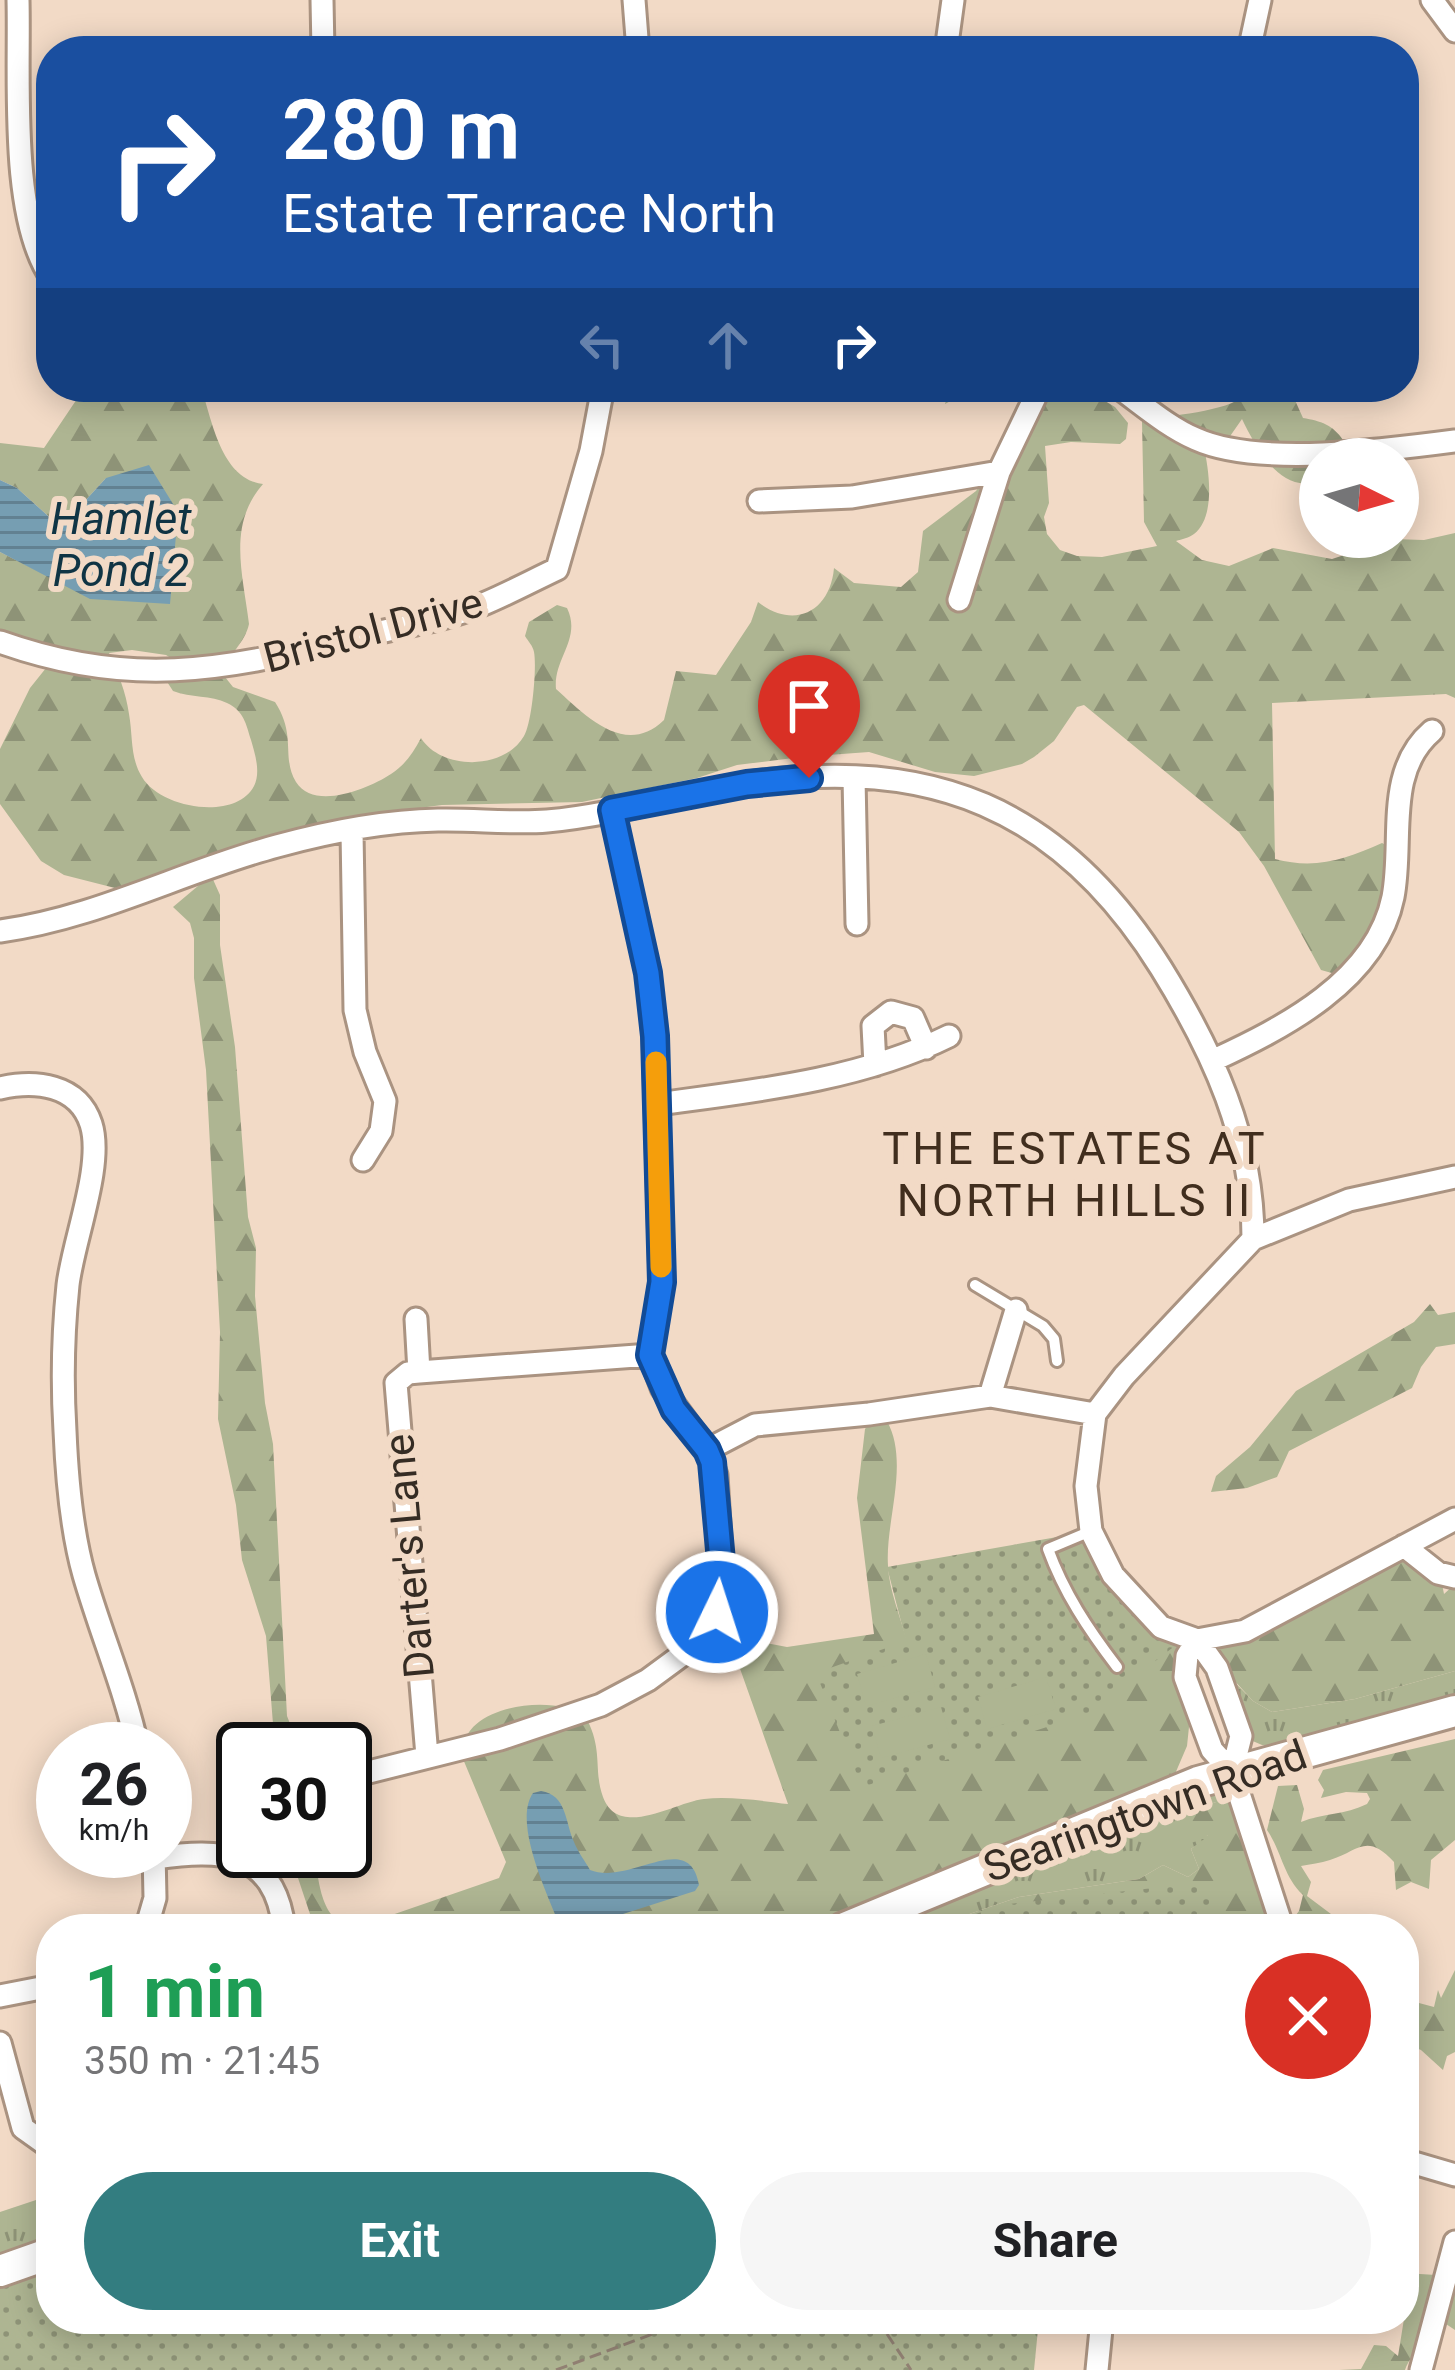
<!DOCTYPE html>
<html lang="en">
<head>
<meta charset="utf-8">
<style>
  :root { --surface:#fff; --page:#f6f6f6; --text:#202124; --muted:#757577; --accent:#337d80 }
  body { margin:0; font-family:Roboto,sans-serif; background:var(--page); color:var(--text); height:100vh; display:flex; flex-direction:column; font-size:45px; white-space:nowrap }
  * { box-sizing:border-box; margin:0 }
  p { font-size:39px; color:var(--muted) }
  .icon { flex:none; width:66px; height:66px; fill:none; stroke:currentColor; stroke-width:2; stroke-linecap:round; stroke-linejoin:round }
  .map { position:relative; flex:1; overflow:hidden }
  .drawer { position:absolute; left:36px; top:1914px; width:1383px; height:420px; display:flex; flex-direction:column; background:var(--surface); border-radius:48px; box-shadow:0 6px 30px #0003 }
  .drawer>* { flex:none }
  .top-card { position:absolute; left:36px; top:36px; width:1383px; height:366px; border-radius:48px; box-shadow:0 6px 30px #0003; background:#1a4fa0; color:#fff; overflow:hidden }
  .needle { width:78px; rotate:95deg }
  .tools { position:absolute; left:1299px; top:438px; display:grid; gap:24px }
  .tools a { display:grid; place-items:center; width:120px; height:120px; border-radius:50%; background:var(--surface); box-shadow:0 6px 30px #0003; font-size:60px }
  .speed { position:absolute; left:36px; top:1722px; display:flex; gap:24px; font-size:60px; font-weight:700; text-align:center }
  .speed>* { display:grid; place-content:center; width:156px; height:156px; border-radius:50%; background:var(--surface); box-shadow:0 6px 30px #0003; line-height:1 }
  .speed small { font-size:30px; font-weight:400 }
  .speed .limit { border:6px solid #111; border-radius:18px; background:#fff; color:#111 }
  .pin { position:absolute; display:grid; place-items:center; width:102px; height:102px; color:#fff; margin:-123px -51px; border-radius:50% 50% 50% 0; rotate:-45deg; box-shadow:0 0 12px #0007 }
  .pin .icon { rotate:45deg }
  .me { position:absolute; width:132px; margin:-66px; rotate:4deg; stroke-linejoin:round; filter:drop-shadow(0 0 9px #0008) }
  .turn { display:flex; align-items:center; gap:42px; height:252px; padding:0 48px; font-size:54px }
  .turn .icon { width:156px; height:156px; stroke-width:2.5 }
  .turn b { display:block; font-size:84px; line-height:102px }
  .lanes { display:flex; align-items:center; height:114px; padding:0 48px; background:#0003; justify-content:center; gap:60px; direction:ltr }
  .lanes .off { opacity:.35 }
  .round { display:grid; place-items:center; flex:none; width:126px; height:126px; border-radius:63px; background:var(--page) }
  .headline { display:flex; align-items:center; justify-content:space-between; height:204px; padding:0 48px }
  h1 { font-size:72px; font-weight:700; line-height:90px; color:#1e9e55 }
  .action { display:flex; gap:24px; margin-top:auto; padding:24px 48px }
  .action a { flex:1; height:138px; border-radius:72px; background:var(--accent); color:#fff; font-size:48px; font-weight:700; line-height:138px; text-align:center }
  .action a+a { background:var(--page); color:var(--text) }
  .map>svg:first-child { display:block }
</style>
</head>
<body>
<div class="map">
<svg width="1455" height="2370" viewBox="0 0 1455 2370">
  <defs>
    <pattern id="grass-tufts" width="24" height="20" patternUnits="userSpaceOnUse" patternTransform="scale(3)"><rect width="24" height="20" fill="#aeb592"/><path d="M3 7l-1-3M5 7V3M7 7l1-3M15 17l-1-3M17 17v-4M19 17l1-3" fill="none" stroke="#8e9377"/></pattern>
    <pattern id="forest-firs" width="22" height="20" patternUnits="userSpaceOnUse" patternTransform="scale(3)"><rect width="22" height="20" fill="#aeb592"/><path d="M5 1l3.5 6h-7zM16 11l3.5 6h-7z" fill="#8e9377"/></pattern>
    <pattern id="park-dots" width="8" height="8" patternUnits="userSpaceOnUse" patternTransform="scale(3)"><rect width="8" height="8" fill="#aeb592"/><path d="M2 2h.1M6 6h.1" fill="none" stroke="#8e9377" stroke-width="1.8" stroke-linecap="round"/></pattern>
    <pattern id="water-rules" width="6" height="5" patternUnits="userSpaceOnUse" patternTransform="scale(3)"><rect width="6" height="5" fill="#769eb2"/><path d="M0 2.5h6" fill="none" stroke="#628191"/></pattern>
  </defs>
  <rect width="100%" height="100%" fill="#f2dac6"/>
  <path fill="url(#grass-tufts)" d="M1215,1662L1253,1701L1272,1712L1355,1699L1455,1671V1711L1289,1748L1262,1745L1241,1736Z
    M1232,1772L1243,1804L1216,1802L1182,1814L1209,1837L1191,1849L1199,1869L1188,1877L1163,1865L1139,1879L1019,1897L926,1929H842Z
    M51,2195V2253L0,2271V2212Z"/>
  <path fill="url(#forest-firs)" fill-rule="evenodd" d="M85,387H201C212,420 221,479 263,484C227,525 243,574 249,624C245,643 229,654 221,672L233,687L275,702C297,736 281,757 296,782C314,811 368,789 391,774C405,765 413,753 421,738C441,770 504,771 524,736C532,723 537,667 534,652C533,646 528,641 525,636L529,622L557,605L567,608C582,639 553,659 556,689C585,715 625,758 664,720L676,671L716,675L751,622L758,602C794,630 830,612 834,568L854,583L901,587L918,572L923,531L976,491L1031,417L1022,399C992,386 972,388 945,404L950,387H1082L1115,407L1128,423L1126,439L1120,444L1071,442L1045,446L1049,503L1044,517L1047,534L1060,550L1077,556L1102,557L1157,546L1144,522L1142,421C1168,415 1229,412 1244,395L1245,387H1289L1303,418C1321,421 1333,425 1343,440L1342,456L1320,459V480C1282,497 1256,448 1242,419L1226,442L1204,448C1209,470 1216,517 1194,534C1189,538 1182,539 1176,541L1202,560L1229,566L1273,548L1332,559L1393,539L1424,540L1455,533V698L1446,694L1272,703L1275,859C1316,870 1346,859 1382,843L1388,846L1387,917L1339,975L1321,970L1264,866L1239,832L1084,705L1077,707L1054,741L1034,757L1022,764L974,776L935,772L869,752L801,757L737,765L697,778L582,802L442,805L397,811L115,888L64,875L41,861L0,804V749L30,688L50,663L0,640V552L52,578L106,478L73,514L57,524L17,488L0,480V443L44,448ZM132,650L166,655L179,663L164,677L173,691C191,698 211,695 227,703C244,711 246,724 251,740C255,754 261,772 254,786C236,821 161,809 142,777C130,758 133,736 129,714C126,692 118,673 109,653Z
    M211,875L220,895V945L235,1047L248,1217L256,1248L255,1296L265,1403L273,1444L287,1716L300,1749H275L266,1636L242,1560L236,1505L218,1419L220,1332L206,1070L194,978V938L190,923L173,907Z
    M1430,1304L1438,1315L1455,1312V1344L1436,1347L1421,1367L1412,1388L1289,1451L1277,1477L1247,1488L1211,1492L1216,1476L1250,1447L1296,1391L1414,1322Z
    M887,1421C910,1463 885,1521 888,1566C889,1590 901,1618 907,1642L1197,1640L1400,1559L1442,1584L1444,1594L1455,1584V1671L1355,1699L1272,1712L1253,1701L1198,1641L1187,1746L1172,1781L842,1929H315L289,1851H314C319,1880 320,1926 357,1927L499,1878L506,1862L463,1759C454,1706 552,1692 585,1716C604,1749 593,1770 603,1797C619,1840 675,1802 704,1799C730,1796 762,1801 788,1804L738,1663L739,1648L755,1641L787,1647L874,1634L857,1498L865,1429L869,1424Z
    M1455,1739V1840L1431,1860L1429,1889L1411,1882L1396,1890L1394,1862C1366,1832 1359,1851 1330,1860C1321,1863 1310,1864 1301,1866L1311,1882L1307,1896L1331,1914L1339,1929H1285L1299,1911L1303,1895C1283,1876 1282,1852 1267,1830L1278,1786L1297,1785L1304,1809L1301,1822C1323,1813 1345,1815 1367,1804L1370,1799L1367,1793L1346,1792L1321,1798L1324,1790L1318,1780L1323,1770Z
    M1225,1793L1234,1794L1283,1929H926L1019,1897L1139,1879L1163,1865L1188,1877L1199,1869L1191,1849L1208,1836L1183,1826V1814L1216,1802Z
    M1455,1970V2052L1447,2056L1443,2070L1421,2050L1404,2043V1999L1434,2007L1438,1990L1441,1998Z
    M1455,2267V2330L1446,2324C1434,2342 1412,2349 1405,2370H1339L1361,2369L1374,2345L1386,2346L1398,2356L1404,2319V2273L1436,2275Z"/>
  <path fill="url(#park-dots)" d="M1091,1531L1113,1575L1185,1638L1087,1714L862,1787L816,1673L906,1641L887,1567Z
    M1208,1882L1216,1929H934L1001,1905Z
    M51,2253V2319H1039L1034,2370H0V2271Z"/>
  <path fill="#aeb592" d="M926,1654L935,1687L866,1706L857,1674Z
    M1046,1677L1056,1709L987,1729L978,1697Z
    M941,1707L950,1739L881,1758L872,1726Z"/>
  <path fill="url(#water-rules)" d="M149,465L178,512L170,604L90,599L0,552V480L17,488L57,524L73,514L106,478Z
    M541,1791C567,1795 565,1822 574,1842C578,1852 585,1861 590,1870C630,1886 689,1828 699,1885L695,1891L576,1929H561C549,1897 512,1823 533,1793Z"/>
  <g fill="none" stroke-linecap="round" stroke-linejoin="round">
    <defs>
      <path id="service" d="M975,1285L1043,1326L1054,1339L1057,1361
        M1091,1531L1048,1549C1064,1593 1088,1629 1117,1667"/>
      <path id="minor" d="M18,0C20,76 9,215 51,277
        M322,0L323,51
        M634,0L638,51
        M1432,0L1455,31
        M946,51L953,0
        M1249,51L1260,0
        M1118,387C1143,405 1168,427 1196,439C1258,467 1387,450 1455,441
        M759,501L852,497L999,472
        M959,600L999,472L1040,387
        M0,642C129,688 221,671 350,639C380,631 410,626 439,619C480,609 519,587 557,569L591,451L603,387
        M854,778L857,924
        M352,832L355,1010L365,1052L385,1101L381,1131L363,1160
        M0,931C97,918 183,871 277,846C328,832 385,821 438,820C474,819 511,824 547,821C613,815 678,795 743,784C929,754 1061,808 1161,968C1213,1052 1253,1138 1253,1239L1124,1376L1095,1414L1086,1486L1091,1531L1113,1575L1161,1627L1197,1640L1245,1631L1455,1519
        M1214,1060C1283,1028 1376,981 1393,897C1404,841 1384,772 1432,731
        M875,1065L873,1026L891,1012L913,1018L926,1048
        M0,1088C35,1080 78,1084 91,1124C104,1165 73,1241 68,1285C63,1333 62,1383 65,1431C67,1479 71,1529 84,1575C101,1634 125,1689 138,1749
        M657,1104C755,1091 860,1080 949,1036
        M1253,1239L1349,1200L1455,1177
        M416,1319L419,1372
        M990,1396L1016,1310
        M707,1450L755,1425L869,1414L990,1396L1095,1414
        M1404,1546L1438,1573L1455,1577
        M427,1756L396,1383L408,1373L419,1372L650,1355
        M1232,1772L1241,1736L1217,1668L1197,1640L1187,1656L1185,1677L1212,1750L1232,1772L1283,1929
        M345,1778L500,1739L601,1705L648,1680L697,1644L717,1612L722,1572L716,1475L707,1450L662,1388L650,1355L661,1282L654,1036L648,973L612,810
        M155,1858C219,1849 275,1848 284,1929
        M146,1929L155,1898L154,1851
        M0,1996L51,1986
        M0,2043L23,2128L51,2148
        M1404,2160L1455,2175
        M1097,2370L1102,2319
        M1421,2370L1455,2242"/>
      <path id="primary" d="M842,1929L1198,1782L1455,1711
        M0,2271L51,2253"/>
    </defs>
    <use href="#service" stroke="#aa9381" stroke-width="16"/>
    <use href="#minor" stroke="#aa9381" stroke-width="27"/>
    <use href="#primary" stroke="#aa9381" stroke-width="36"/>
    <path stroke="#928274" stroke-width="3" stroke-dasharray="12 6" stroke-linecap="butt" d="M877,2319L911,2370
      M556,2370L693,2319"/>
    <use href="#service" stroke="#fff" stroke-width="10"/>
    <use href="#minor" stroke="#fff" stroke-width="21"/>
    <use href="#primary" stroke="#fff" stroke-width="30"/>
  </g>
  <g fill="none" stroke-linecap="round" stroke-linejoin="round">
    <defs>
      <path id="route" d="M717,1612L722,1572L712,1462L707,1450L674,1409L650,1355L662,1282L655,1036L648,973L612,810L747,784L809,778"/>
    </defs>
    <use href="#route" stroke="#114b97" stroke-width="30"/>
    <use href="#route" stroke="#1a73e8" stroke-width="21"/>
    <path stroke="#f59e0b" stroke-width="21" d="M656,1062L661,1267"/>
  </g>
  <g text-anchor="middle" dominant-baseline="central" stroke-width="12" stroke-linejoin="round" paint-order="stroke">
    <g font-size="42" fill="#352c24" stroke="#f2dac6">
      <text transform="translate(373 630) rotate(-15)">Bristol Drive</text>
      <text transform="translate(409 1556) rotate(-95)">Darter's Lane</text>
      <text transform="translate(1145 1811) rotate(-20)">Searingtown Road</text>
    </g>
    <g font-size="45" font-style="italic" fill="#103444" stroke="#f2dac6">
      <text x="121" y="518">Hamlet<tspan x="121" dy="52">Pond 2</tspan></text>
    </g>
    <g font-size="45" letter-spacing="3" fill="#412e1e" stroke="#f2dac6">
      <text x="1075" y="1148">THE ESTATES AT<tspan x="1075" dy="52">NORTH HILLS II</tspan></text>
    </g>
  </g>
</svg>
<div class="tools">
<a><svg class="needle" viewBox="-14 -14 28 28"><path d="M0-13l5 13h-10z" fill="#e53935"/><path d="M0 13l5-13h-10z" fill="#757577"/></svg></a>
</div>
<div class="speed"><div>26<small>km/h</small></div><div class="limit">30</div></div>
<div class="pin" style="left:809px;top:778px;background:#d93025"><svg class="icon" aria-label="arrive" viewBox="0 0 24 24"><path d="M6 21V4h12l-3 4 3 4H6"/></svg></div>
<svg class="me" style="left:717px;top:1612px" viewBox="-20 -20 40 40"><circle r="17" fill="#1a73e8" stroke="#fff" stroke-width="3"/><path d="M0-11L8 9 0 5-8 9z" fill="#fff"/></svg>
<div class="top-card">
<div class="turn"><svg class="icon" aria-label="right" viewBox="0 0 24 24"><path d="M7 20v-9h11M14 6l5 5-5 5"/></svg><div><b>280 m</b>Estate Terrace North</div></div>
<div class="lanes"><svg class="icon off" aria-label="left" viewBox="0 0 24 24"><path d="M17 20v-9H6M10 6l-5 5 5 5"/></svg><svg class="icon off" aria-label="ahead" viewBox="0 0 24 24"><path d="M12 20V5M6 11l6-6 6 6"/></svg><svg class="icon" aria-label="right" viewBox="0 0 24 24"><path d="M7 20v-9h11M14 6l5 5-5 5"/></svg></div>
</div>
<section class="drawer">
<div class="headline"><div><h1>1 min</h1><p>350 m · 21:45</p></div><a class="round" style="background:#d93025;color:#fff"><svg class="icon" aria-label="close" viewBox="0 0 24 24"><path d="M6 6l12 12M18 6L6 18"/></svg></a></div>
<div class="action"><a>Exit</a><a>Share</a></div>
</section>
</div>
</body>
</html>
